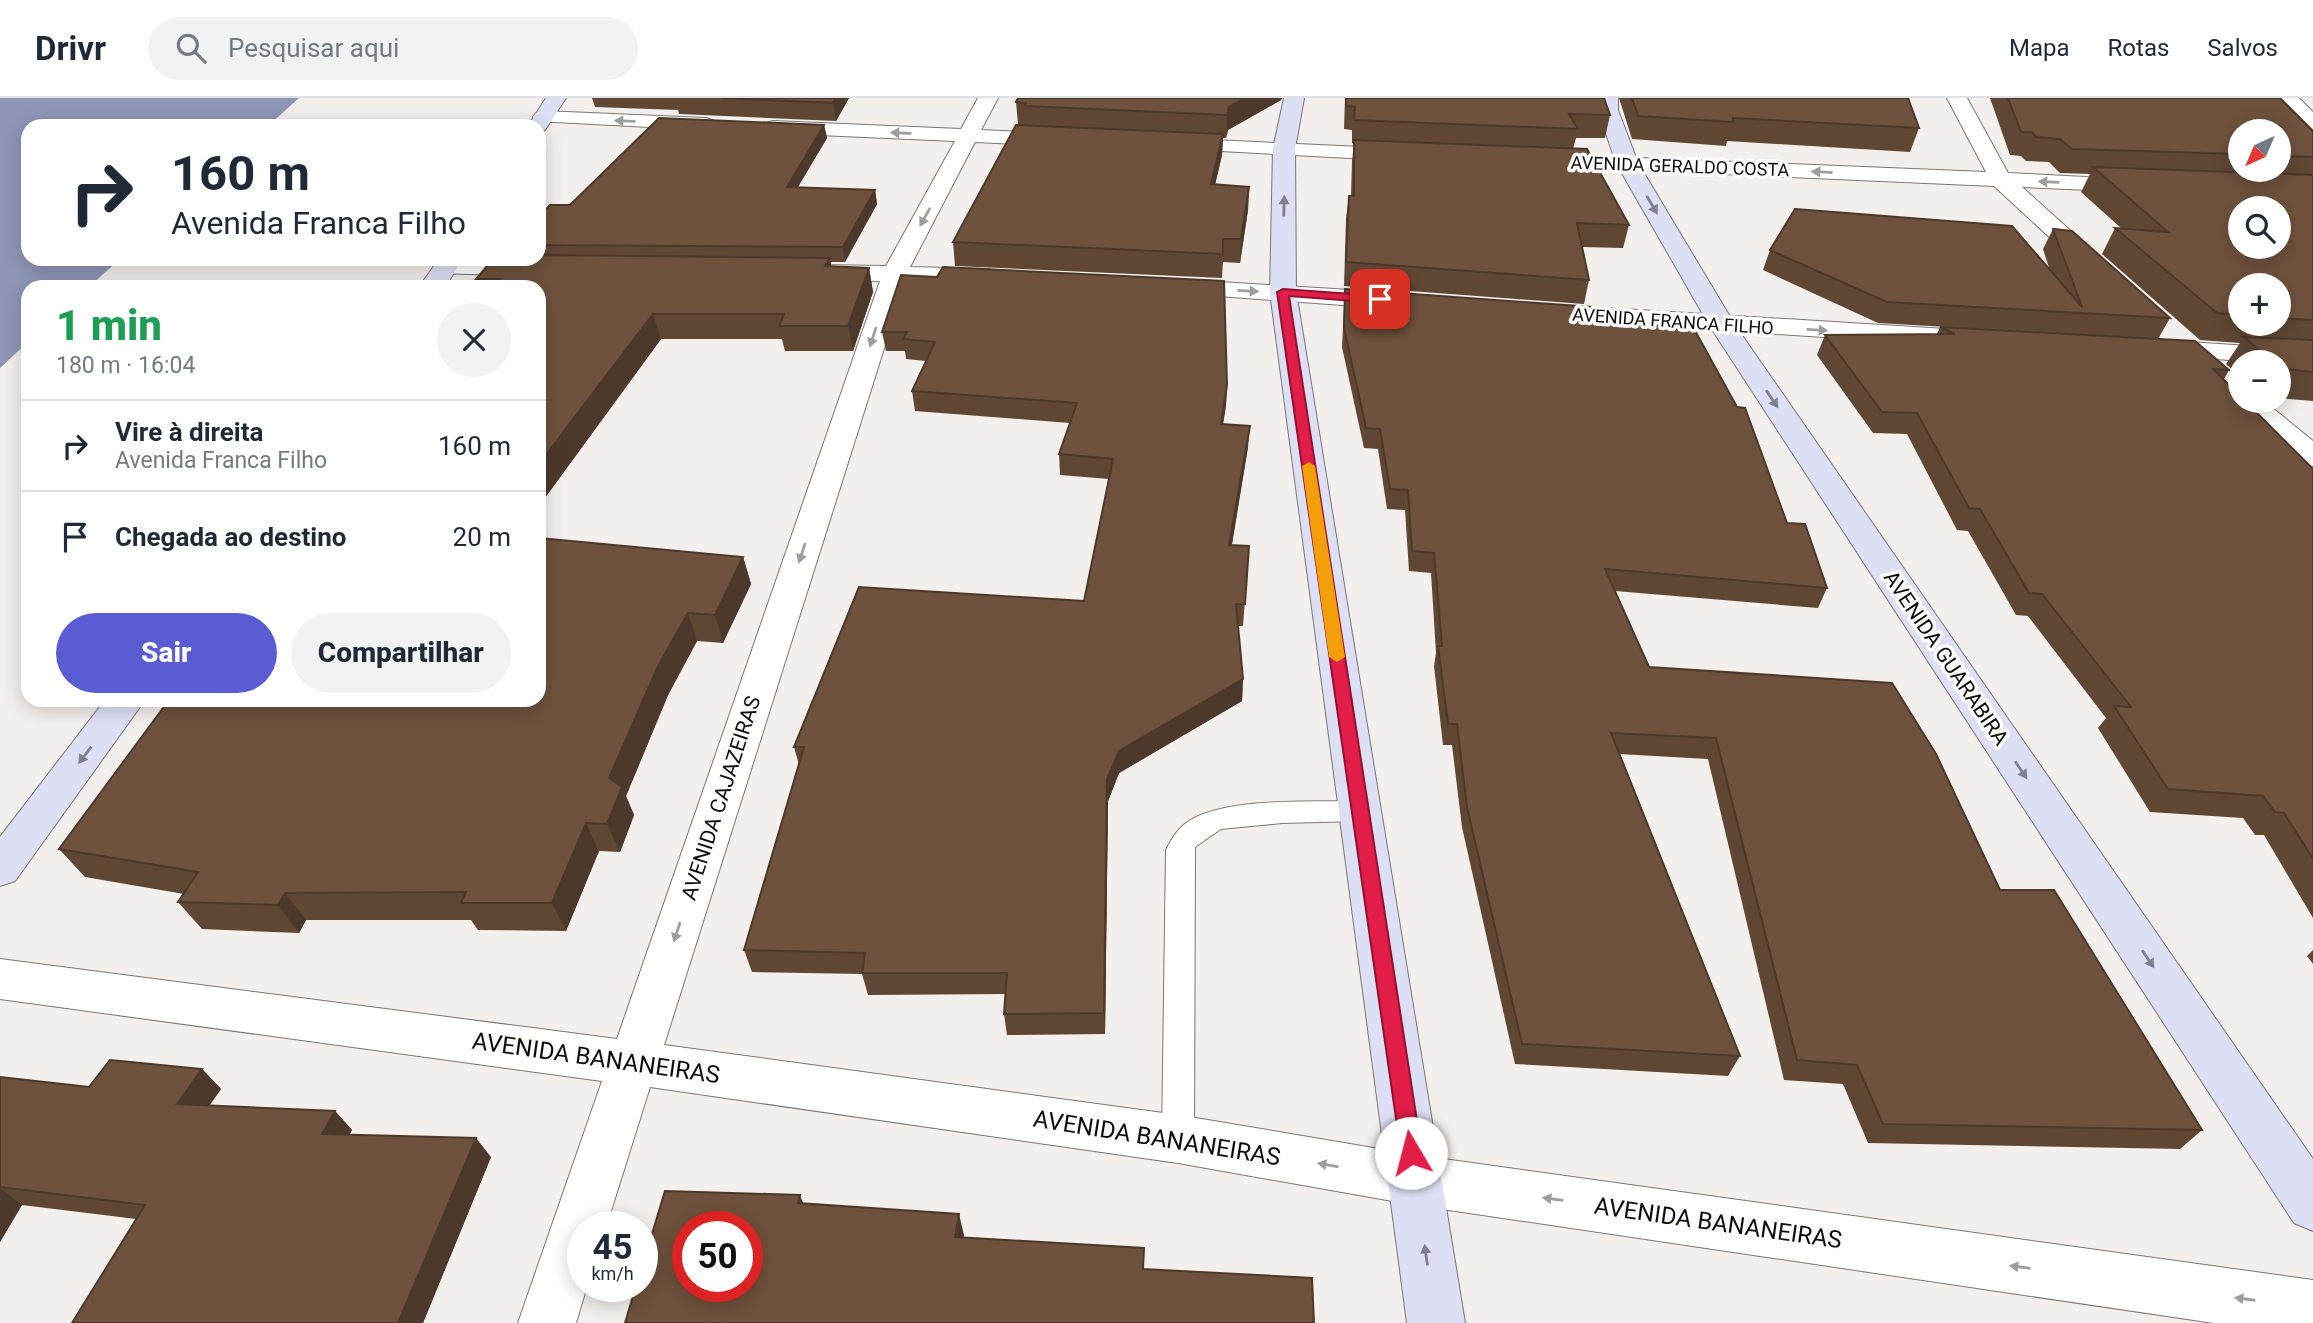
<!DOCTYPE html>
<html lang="pt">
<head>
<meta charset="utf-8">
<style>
  :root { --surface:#fff; --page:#f2f2f3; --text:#1f2937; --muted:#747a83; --line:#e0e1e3; --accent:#5a5cd4 }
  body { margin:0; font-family:Roboto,sans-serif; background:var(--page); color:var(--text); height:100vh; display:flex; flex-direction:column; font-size:26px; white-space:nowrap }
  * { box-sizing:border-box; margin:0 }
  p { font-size:23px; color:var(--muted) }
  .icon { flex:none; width:38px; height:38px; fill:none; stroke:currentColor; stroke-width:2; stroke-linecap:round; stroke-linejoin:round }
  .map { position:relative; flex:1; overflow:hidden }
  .drawer { position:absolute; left:21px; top:182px; width:525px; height:427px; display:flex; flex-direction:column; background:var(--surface); border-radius:21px; box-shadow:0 4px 18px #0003 }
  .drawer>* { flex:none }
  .top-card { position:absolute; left:21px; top:21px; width:525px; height:147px; border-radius:21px; box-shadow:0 4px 18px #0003; background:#fff; color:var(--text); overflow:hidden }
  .needle { width:46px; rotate:224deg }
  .fabs { position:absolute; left:2228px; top:21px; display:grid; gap:14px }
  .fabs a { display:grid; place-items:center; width:63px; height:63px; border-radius:50%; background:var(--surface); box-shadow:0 4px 18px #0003; font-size:35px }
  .speed { position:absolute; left:567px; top:1113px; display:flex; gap:14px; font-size:35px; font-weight:700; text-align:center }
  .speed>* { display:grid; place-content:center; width:91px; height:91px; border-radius:50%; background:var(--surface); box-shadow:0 4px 18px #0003; line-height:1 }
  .speed small { font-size:18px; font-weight:400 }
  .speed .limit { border:10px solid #d22; background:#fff; color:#111 }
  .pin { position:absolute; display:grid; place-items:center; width:60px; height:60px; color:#fff; margin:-30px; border-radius:14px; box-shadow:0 4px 10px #0006 }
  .me { position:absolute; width:77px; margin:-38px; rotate:352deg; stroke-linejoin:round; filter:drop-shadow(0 0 5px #0008) }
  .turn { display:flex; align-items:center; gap:24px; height:147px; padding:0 35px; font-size:32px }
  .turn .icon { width:91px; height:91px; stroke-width:2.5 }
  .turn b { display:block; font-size:49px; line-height:60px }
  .round { display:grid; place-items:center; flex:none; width:74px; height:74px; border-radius:37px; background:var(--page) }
  .headline { display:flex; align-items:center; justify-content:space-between; height:119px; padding:0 35px }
  h1 { font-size:42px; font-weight:800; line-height:52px; color:#1e9e55 }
  .cta { display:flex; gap:14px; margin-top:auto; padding:14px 35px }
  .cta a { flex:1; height:80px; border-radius:42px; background:var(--accent); color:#fff; font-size:28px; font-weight:800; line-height:80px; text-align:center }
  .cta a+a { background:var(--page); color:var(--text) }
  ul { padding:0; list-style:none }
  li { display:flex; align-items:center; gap:21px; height:91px; padding:0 35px; border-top:2px solid var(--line) }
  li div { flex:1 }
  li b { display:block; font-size:26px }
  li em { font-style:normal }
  header { display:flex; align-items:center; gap:42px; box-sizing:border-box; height:98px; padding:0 35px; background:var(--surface); border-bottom:2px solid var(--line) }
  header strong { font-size:33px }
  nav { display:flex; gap:38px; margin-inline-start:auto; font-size:24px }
  .search { width:490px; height:63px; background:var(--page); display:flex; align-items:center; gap:18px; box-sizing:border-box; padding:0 24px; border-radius:38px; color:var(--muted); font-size:26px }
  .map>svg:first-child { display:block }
</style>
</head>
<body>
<header>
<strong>Drivr</strong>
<div class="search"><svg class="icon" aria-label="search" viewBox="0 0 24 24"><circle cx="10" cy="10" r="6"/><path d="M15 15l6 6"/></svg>Pesquisar aqui</div>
<nav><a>Mapa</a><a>Rotas</a><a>Salvos</a></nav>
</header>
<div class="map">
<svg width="2313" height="1225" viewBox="0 0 2313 1225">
  <rect width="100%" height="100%" fill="#f3efec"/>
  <path fill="#8f95b6" d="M0,0H299L268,28H28V161H120L89,189H28V244L0,270Z"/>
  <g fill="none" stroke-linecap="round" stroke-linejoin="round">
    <defs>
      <path id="lane" d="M1360,703L1369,706L1373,713L1369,720L1360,723L1282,725L1221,731L1195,749L1194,1041L1190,1052L1178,1056L1166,1052L1162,1041L1166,752C1172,740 1178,730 1189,723C1228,699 1314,704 1360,703Z"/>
      <path id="street" d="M978,0H998L981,32L1062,36L1069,38L1072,42L1069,46L1062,48L975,44L910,169L989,171L998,174L1002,179L998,184L989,187L905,184L664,947L1178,1017L1415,1057L2313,1182V1225H2214L1415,1107L1178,1065L650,989L606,1129H583V1188H587L576,1225H518L602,983L0,901V861L617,941L880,183L818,181L809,179L806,174L809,169L818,167L886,168L955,43L773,35L766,33L763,29L766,25L773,23L961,31Z
        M1947,0H1967L2008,75L2144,82L2147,87L2144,92L2136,94L2022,89L2102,161L2105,166L2102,171L2093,173L2084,171L1994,88L1542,68L1534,67L1531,62L1534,57L1542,56L1986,74Z
        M2278,0H2299L2313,14V32L2306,30Z
        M543,13L706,20L713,22L716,26L713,30L706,32L536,23L533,19L536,15Z
        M1171,40L1405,51L1413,52L1416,57L1413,62L1405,63L1164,50L1161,46L1164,42Z
        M445,163L538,164L547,166L550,171L547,176L538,178L436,175L433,170L436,165Z
        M1172,181L1398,195L1407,198L1411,203L1407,208L1398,211L1163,194L1159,189L1163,184Z
        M1542,206L1946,231L1956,233L1959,239L1956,245L1946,247L1533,220L1529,214L1533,208Z
        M2157,242L2313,252V268L2147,256L2143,250L2147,244Z
        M2240,296V303H2264L2313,343V368L2302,366L2237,309L2233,303Z"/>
      <path id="secondary" d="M546,0H566L545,32L539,34V28H528Z
        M1284,0H1304L1295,51L1296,194L1465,1225H1407L1270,194L1273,51Z
        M1598,0H1618V12L1638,65L1735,227L2313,1061V1133L2294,1125L1709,227L1616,65L1598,12Z
        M439,161H463L445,189H419Z
        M105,602H145L15,783L0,788V739Z"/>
    </defs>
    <use href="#lane" stroke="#7a7774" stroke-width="2"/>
    <use href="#street" stroke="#7a7774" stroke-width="2"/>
    <use href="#secondary" stroke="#7a7774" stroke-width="2"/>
    <use href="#lane" fill="#fff" fill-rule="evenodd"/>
    <use href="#street" fill="#fff" fill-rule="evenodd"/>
    <use href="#secondary" fill="#dde0f4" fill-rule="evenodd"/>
  </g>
  <path fill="#5f4734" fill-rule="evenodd" d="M592,0H849L836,23L679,16L678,12L595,9Z
    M1018,0H1282L1281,2L1228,32L1226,40H1223L1222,57L1215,86L1249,89L1248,112L1240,165L1223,164L1222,180L955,168L953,144L1018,27L1016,4Z
    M1345,0H1604L1610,17L1605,40H1576L1573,51L1629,127L1623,150L1582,149L1589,182L1584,206L1344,188L1346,120L1349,98H1351L1352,63L1354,45H1352V32L1344,31Z
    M1619,0H1908L1919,30L1910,54L1727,43L1726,48L1632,41Z
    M1990,0H2280L2313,33V303L2278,300V264H2240V278L2226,266L2240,245L2200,242L2102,156L2115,130L2122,131L2081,94L2090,76L2060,75L2049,64L2026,63L2021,58L2010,57ZM2240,33H2278V72H2240ZM2240,187H2278V226H2240Z
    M824,27L827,40L798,89L875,92L877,106L845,164H830L831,168L869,170L873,194L853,253H785L782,241H661L539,408V189H479L476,181L539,161V119L570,107Z
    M2053,131L2170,220L2158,241L1878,225L1763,172L1770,152L2050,173L2043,151Z
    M901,177L1227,287L1226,307L1223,326L1248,349L1232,447L1249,448L1243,528H1238L1243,581L1242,603L1119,675L1108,703L1105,936L1007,937L1004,916L1006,896L868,897L862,876L752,874L744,852L799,667L794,649L1084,503L1109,381L1060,377L1059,356L1070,325L915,313L912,293L926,263L906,261L905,253H886L882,234Z
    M1345,191L1595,220L1629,226L1787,425L1827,490L1818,510L1615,493L1649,569L2000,792L2202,1032L2180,1051L1868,1045L1843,986L1784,982L1708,661L1619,656L1740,958L1728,978L1515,966L1462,729L1452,647H1443L1434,568L1436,555L1431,475L1409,473L1405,412L1387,411L1378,351L1364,350L1342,249Z
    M1940,229L2229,272L2224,281L2313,371V820L2264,737H2255L2243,720L2150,714L2098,630L2106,620L2028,518L2016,517L1968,433L1957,432L1907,336L1873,335L1817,257L1825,237L1937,236Z
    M743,459L751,486L723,545L697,543L668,597L626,698L634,717L620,754L599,753L566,833L478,832L471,822H306L299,835L202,831L178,804L184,796L85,779L59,751Z
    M2313,852V866L2307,858Z
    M202,971L221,991L209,1008L335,1013L352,1032L349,1037L491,1059L423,1225H72L136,1121L22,1107L0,1144V979L89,989Z"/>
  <path fill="#4d392b" d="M836,0H849L836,23L833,5Z
    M1245,0H1282L1281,2L1228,32L1226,40L1227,17L1229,9Z
    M824,27L827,40L790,102L787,89Z
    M1223,36L1222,57L1210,109L1211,86Z
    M1249,89L1248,112L1240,165L1241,141Z
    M875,92L877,106L845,164L843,149Z
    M830,160L834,184L825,168Z
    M869,170L873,194L853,253L848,228Z
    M653,216L661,241L539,408V366Z
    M1227,287L1226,307L1220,346L1221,326Z
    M1250,328L1248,349L1228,468L1229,447Z
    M743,459L751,486L723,545L715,517Z
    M688,515L697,543L668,597L626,698L634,717L620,754L607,726L609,680L658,568Z
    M1243,581L1242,603L1119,675L1108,703L1105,936L1104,915L1107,681L1119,653Z
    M586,725L599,753L566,833L552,805Z
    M285,795L306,822L299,835L278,807Z
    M202,971L221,991L197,1025L177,1006Z
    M335,1013L352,1032L340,1055L322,1036Z
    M476,1040L491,1059L423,1225H398Z
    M0,1090L22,1107L0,1144Z
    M800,1097L808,1118L798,1105Z
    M959,1116L964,1137L961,1159L955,1139Z"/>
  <path fill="#6e523d" stroke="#4d392b" stroke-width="2" fill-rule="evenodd" d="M721,0H836L833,5Z
    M1018,0H1245L1229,9L1227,17L1025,8L1026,5L1016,4Z
    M1346,0H1604L1610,17L1569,16L1578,31L1354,22L1355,9L1346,8Z
    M1632,0H1908L1919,30L1733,20V24L1638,18Z
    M2008,0H2280L2313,33V59L2278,58V33H2240V56L2072,51L2060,41L2036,39L2032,34H2021Z
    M659,20L824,27L787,89L875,92L843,149L539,147V119L550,107H570Z
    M1016,27L1223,36L1211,86L1249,89L1241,141H1223V156L953,144Z
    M1354,42L1587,51L1629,127L1577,125L1589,182L1346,164L1349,98H1354Z
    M2093,69L2313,77V222L2278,220V187H2240V217L2217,215L2115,130L2168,134ZM2240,110H2278V149H2240Z
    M1795,111L2012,128L2082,209L2053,131L2072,133L2170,220L1887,204L1770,152Z
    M539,157L830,160L825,168L869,170L848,228H779L784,216H653L539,366V189H493L500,181H476L493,161H539Z
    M943,169L1224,183L1227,287L1221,326L1250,328L1229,447L1249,448L1245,506H1236L1243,581L1119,653L1107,681L1104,915L1004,916L1007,875H862L865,855L744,852L804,649H794L859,489L1084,503L1113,361L1059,356L1077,305L912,293L935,244L903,241L907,234H882L901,177L937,179Z
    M1345,191L1593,209L1595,220L1627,221L1629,226L1693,229L1737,309L1745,310L1787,425L1805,426L1827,490L1605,471L1649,569L1892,585L1936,656L2000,792H2054L2202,1032L1883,1026L1857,967L1797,962L1716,640L1611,635L1740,958L1522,946L1467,709L1457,626H1448L1438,548H1442L1434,455L1412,453L1408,392L1390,391L1380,331L1366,330L1344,230Z
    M1940,229L2195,243L2229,272L2213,271L2240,298V303H2245L2313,371V761L2284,715L2275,714L2263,698L2168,691L2114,608L2131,609L2042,496L2029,495L1980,411L1969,410L1917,315L1882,314L1825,237L1955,236Z
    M2244,239L2313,242V274L2278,270V264H2261L2260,253Z
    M539,440L743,459L715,517L688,515L658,568L609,680L622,689L607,726L586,725L552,805H461L466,794L285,795L278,807L178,804L198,774L59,751L169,602H539Z
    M110,962L202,971L177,1006L335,1013L322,1036L476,1040L398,1225H72L145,1107L0,1089V979L89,989Z
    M665,1093L800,1097L798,1105L959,1116L955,1139L1144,1150L1143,1171L1312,1180L1314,1225H625L636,1188H642V1169ZM688,1129H747V1188H688Z"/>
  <defs><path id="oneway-solid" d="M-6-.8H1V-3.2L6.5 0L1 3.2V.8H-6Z" transform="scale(1.75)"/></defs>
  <g fill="#9f9e9e">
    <use href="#oneway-solid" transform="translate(625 23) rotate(-178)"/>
    <use href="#oneway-solid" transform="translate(901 35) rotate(-178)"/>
    <use href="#oneway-solid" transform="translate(1822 74) rotate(-177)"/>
    <use href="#oneway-solid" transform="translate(2049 84) rotate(-178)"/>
    <use href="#oneway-solid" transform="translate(925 119) rotate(119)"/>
    <use href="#oneway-solid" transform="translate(1248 193) rotate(3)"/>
    <use href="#oneway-solid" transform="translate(1817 232) rotate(3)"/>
    <use href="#oneway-solid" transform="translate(873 239) rotate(108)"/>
    <use href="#oneway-solid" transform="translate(802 455) rotate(108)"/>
    <use href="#oneway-solid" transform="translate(677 834) rotate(108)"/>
    <use href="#oneway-solid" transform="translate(1328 1067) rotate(-170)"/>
    <use href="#oneway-solid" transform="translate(1553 1101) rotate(-172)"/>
    <use href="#oneway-solid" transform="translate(2020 1169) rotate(-172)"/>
    <use href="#oneway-solid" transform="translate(2245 1201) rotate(-172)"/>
  </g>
  <g fill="#80818c">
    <use href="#oneway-solid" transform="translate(1652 107) rotate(60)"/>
    <use href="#oneway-solid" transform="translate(1284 108) rotate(-89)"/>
    <use href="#oneway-solid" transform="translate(1772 301) rotate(56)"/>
    <use href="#oneway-solid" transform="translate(85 657) rotate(127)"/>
    <use href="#oneway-solid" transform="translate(2021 672) rotate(56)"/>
    <use href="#oneway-solid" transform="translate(2148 861) rotate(56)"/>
    <use href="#oneway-solid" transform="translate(1426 1157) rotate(-98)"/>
  </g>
  <path fill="#e11d48" stroke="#92132f" stroke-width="2" d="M1283,191L1380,198L1385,201L1380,205L1289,198L1422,1055L1419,1062L1411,1065L1404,1062L1401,1055L1277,194Z"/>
  <path fill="#f59e0b" d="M1309,364L1315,368L1345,559L1337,564L1329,559L1302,368Z"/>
  <g text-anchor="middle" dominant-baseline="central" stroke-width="7" stroke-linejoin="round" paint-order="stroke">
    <g font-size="18" fill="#0e0d0c" stroke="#fffdfc">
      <text transform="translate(1680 68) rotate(2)">AVENIDA GERALDO COSTA</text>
      <text transform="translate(1673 223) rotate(4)">AVENIDA FRANCA FILHO</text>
    </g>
    <g font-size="21" fill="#0e0d0c" stroke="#fffdfc">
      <text transform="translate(1946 560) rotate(56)">AVENIDA GUARABIRA</text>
      <text transform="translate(721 700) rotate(-72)">AVENIDA CAJAZEIRAS</text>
    </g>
    <g font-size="24" fill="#0e0d0c" stroke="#fffdfc">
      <text transform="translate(596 960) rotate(8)">AVENIDA BANANEIRAS</text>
      <text transform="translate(1157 1040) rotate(9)">AVENIDA BANANEIRAS</text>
      <text transform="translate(1718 1125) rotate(8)">AVENIDA BANANEIRAS</text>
    </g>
  </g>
</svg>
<div class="fabs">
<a><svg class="needle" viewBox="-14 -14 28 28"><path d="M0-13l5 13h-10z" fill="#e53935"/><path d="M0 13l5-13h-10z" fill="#747a83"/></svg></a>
<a><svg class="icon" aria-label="search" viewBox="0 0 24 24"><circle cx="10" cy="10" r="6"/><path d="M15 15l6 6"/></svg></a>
<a>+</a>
<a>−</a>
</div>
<div class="speed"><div>45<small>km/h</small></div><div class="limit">50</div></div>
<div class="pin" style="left:1380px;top:201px;background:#d93025"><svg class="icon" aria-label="arrive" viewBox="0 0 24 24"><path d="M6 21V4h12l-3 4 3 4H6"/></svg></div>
<svg class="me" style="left:1411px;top:1055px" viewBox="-20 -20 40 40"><circle r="19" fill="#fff"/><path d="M0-13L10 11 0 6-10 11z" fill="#e11d48"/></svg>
<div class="top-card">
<div class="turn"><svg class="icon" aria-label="right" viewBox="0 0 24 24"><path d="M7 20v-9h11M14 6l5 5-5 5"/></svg><div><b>160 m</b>Avenida Franca Filho</div></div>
</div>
<section class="drawer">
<div class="headline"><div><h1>1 min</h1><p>180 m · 16:04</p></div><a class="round"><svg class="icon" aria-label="close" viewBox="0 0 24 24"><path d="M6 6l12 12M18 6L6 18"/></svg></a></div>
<ul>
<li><svg class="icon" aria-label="right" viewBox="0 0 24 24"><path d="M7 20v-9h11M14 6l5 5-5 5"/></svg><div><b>Vire à direita</b><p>Avenida Franca Filho</p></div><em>160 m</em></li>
<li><svg class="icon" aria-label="arrive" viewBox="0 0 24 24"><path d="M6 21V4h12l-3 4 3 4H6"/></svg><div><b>Chegada ao destino</b></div><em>20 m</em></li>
</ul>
<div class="cta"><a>Sair</a><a>Compartilhar</a></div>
</section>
</div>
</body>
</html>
